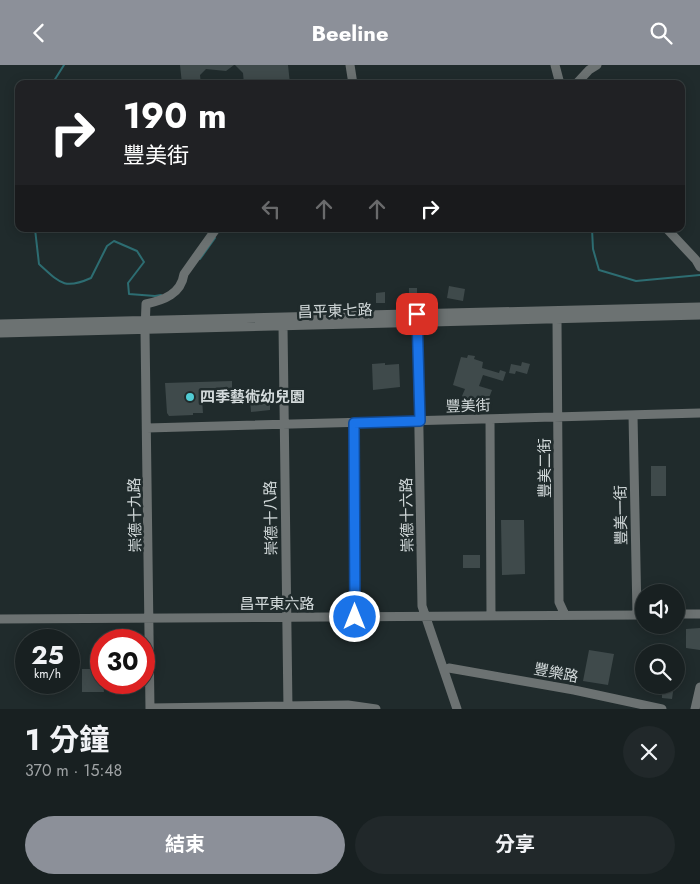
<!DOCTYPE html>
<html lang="zh-TW">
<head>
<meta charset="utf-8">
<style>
  :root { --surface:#182021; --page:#21282a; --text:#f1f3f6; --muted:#9fa3a5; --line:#363e3f; --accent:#8c9099 }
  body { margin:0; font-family:Jost,"Noto Sans TC",sans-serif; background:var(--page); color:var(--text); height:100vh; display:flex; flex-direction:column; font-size:19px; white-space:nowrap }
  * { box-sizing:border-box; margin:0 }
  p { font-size:16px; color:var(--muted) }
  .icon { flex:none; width:28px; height:28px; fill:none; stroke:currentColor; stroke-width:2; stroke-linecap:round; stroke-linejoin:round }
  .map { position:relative; height:644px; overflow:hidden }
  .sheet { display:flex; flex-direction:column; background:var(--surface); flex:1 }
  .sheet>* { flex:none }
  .banner { position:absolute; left:15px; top:15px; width:670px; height:152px; border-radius:10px; box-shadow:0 2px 12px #0003,0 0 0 1px var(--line); background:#202124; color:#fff; overflow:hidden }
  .buttons { position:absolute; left:635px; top:519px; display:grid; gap:10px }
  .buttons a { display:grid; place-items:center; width:50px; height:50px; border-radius:50%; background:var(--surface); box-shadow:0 2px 12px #0003,0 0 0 1px var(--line); font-size:25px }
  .speed { position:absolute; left:15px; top:564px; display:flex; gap:10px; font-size:25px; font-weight:700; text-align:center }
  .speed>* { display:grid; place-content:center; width:65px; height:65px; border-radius:50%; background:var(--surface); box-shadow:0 2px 12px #0003,0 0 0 1px var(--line); line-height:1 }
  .speed small { font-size:12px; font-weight:400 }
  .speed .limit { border:8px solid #d22; background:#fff; color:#111 }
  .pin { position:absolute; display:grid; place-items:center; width:42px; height:42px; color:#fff; margin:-21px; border-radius:10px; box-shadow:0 2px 8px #0006 }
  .me { position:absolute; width:55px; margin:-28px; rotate:0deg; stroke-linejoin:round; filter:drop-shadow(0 0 4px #0008) }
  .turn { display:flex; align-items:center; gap:18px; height:105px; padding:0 25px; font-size:22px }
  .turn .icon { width:65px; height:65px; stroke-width:2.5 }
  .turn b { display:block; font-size:35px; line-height:42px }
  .lanes { display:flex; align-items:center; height:48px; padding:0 25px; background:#0003; justify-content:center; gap:25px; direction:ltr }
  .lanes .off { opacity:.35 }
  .round { display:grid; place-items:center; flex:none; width:52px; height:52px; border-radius:26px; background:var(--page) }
  .summary { display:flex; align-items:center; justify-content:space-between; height:85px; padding:0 25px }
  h1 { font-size:30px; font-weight:700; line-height:38px }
  .primary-button { display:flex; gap:10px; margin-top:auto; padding:10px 25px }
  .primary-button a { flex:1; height:58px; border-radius:30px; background:var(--accent); color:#fff; font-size:20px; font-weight:700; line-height:58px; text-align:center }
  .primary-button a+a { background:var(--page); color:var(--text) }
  header { display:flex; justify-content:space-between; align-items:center; height:65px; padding:0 25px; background:var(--accent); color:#fff; font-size:22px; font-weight:700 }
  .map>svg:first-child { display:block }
</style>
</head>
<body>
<header><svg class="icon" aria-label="back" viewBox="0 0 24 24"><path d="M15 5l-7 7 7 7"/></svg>Beeline<svg class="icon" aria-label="search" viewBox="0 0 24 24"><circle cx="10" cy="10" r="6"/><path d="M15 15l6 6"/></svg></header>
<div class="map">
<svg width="700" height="644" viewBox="0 0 700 644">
  <rect width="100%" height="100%" fill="#202b2c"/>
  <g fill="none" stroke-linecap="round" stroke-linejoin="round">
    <path stroke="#2d6d72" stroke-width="2" d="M52,19L64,0
      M35,164L39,199C60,218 64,225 91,213L107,181L114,176L137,186L144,197L128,218L129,229L155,231L161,230
      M231,164L233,165L249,164
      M592,164L593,184L599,205L636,216L700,210
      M200,194L215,173"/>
  </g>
  <path fill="#3f4a4b" d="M180,0H234L226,6L206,4L200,10L201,19H182Z
    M235,0H288L290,19H244L243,8Z
    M449,221L465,224L463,236L447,233Z
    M409,223H417V232H409Z
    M385,227V238H376V228Z
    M468,290L475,291L474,294L483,297L482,303L499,308L500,305L506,307L503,316L483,310L479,321L492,325L489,333L486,332L483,344L469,340L470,337L462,331L465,324L453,320L461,292L467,293Z
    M522,297L530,299L527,309L516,306L515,309L509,308L511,299L521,301Z
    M385,298V300L399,299L400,322L373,325L372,299Z
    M232,316V324L270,323V345L251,347L250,334H240V330L214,331V334H202L203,348H193V350L169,351L167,348L165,318Z
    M651,401H666V431H651Z
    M501,455H524L525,509L502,510Z
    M463,490H480V503H463Z
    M700,563V585L686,583V564Z
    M589,585L614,589L608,620L583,616Z
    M92,591H101V618H103L104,627H82V604H92Z
    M647,620H674L672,634L662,633V629L646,626Z"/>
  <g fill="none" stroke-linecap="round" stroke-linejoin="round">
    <path stroke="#6c7272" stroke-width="9" d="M350,0L353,19
      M555,0L560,19
      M576,19L589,5L597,0
      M667,164L696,195L700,202
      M417,252L422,541L457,644
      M557,255L559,537L565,550
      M0,259L700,242
      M283,261L288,644
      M0,268L700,250
      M633,350L637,550
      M490,354L491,551
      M354,358L355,552
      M147,363L700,348
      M676,549H700
      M0,554L644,550
      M444,606L449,603L574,625L662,644
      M150,643L348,640L376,644
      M150,644L145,265L146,239C164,235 181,229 184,209L216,164
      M695,644L700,622"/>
  </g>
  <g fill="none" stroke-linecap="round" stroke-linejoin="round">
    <defs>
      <path id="route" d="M355,552L354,358L420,356L417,249"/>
    </defs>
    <use href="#route" stroke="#114b97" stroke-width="12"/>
    <use href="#route" stroke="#1a73e8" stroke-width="9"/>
  </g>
  <circle fill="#51ccd4" stroke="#202b2c" stroke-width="2" cx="190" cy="332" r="5"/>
  <g text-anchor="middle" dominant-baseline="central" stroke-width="5" stroke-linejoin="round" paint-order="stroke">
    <g font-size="15" fill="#d3dadb" stroke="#202b2c">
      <text transform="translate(335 246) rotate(-2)">昌平東七路</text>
      <text transform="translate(468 341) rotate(-2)">豐美街</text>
      <text transform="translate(545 403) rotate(-90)">豐美二街</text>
      <text transform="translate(135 450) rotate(-91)">崇德十九路</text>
      <text transform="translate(407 450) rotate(-91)">崇德十六路</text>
      <text transform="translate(621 450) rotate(-91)">豐美一街</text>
      <text transform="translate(271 453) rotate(-91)">崇德十八路</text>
      <text x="277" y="539">昌平東六路</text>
      <text transform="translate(556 608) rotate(11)">豐樂路</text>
    </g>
    <g font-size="15" font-weight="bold" fill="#d3dadb" stroke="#202b2c" text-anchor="start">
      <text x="200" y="332">四季藝術幼兒園</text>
    </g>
  </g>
</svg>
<div class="buttons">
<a><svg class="icon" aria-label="sound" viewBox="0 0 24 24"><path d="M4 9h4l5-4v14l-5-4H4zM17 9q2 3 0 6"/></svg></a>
<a><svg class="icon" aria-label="search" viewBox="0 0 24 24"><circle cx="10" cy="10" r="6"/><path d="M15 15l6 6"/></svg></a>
</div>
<div class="speed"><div>25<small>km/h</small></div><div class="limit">30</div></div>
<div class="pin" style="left:417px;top:249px;background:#d93025"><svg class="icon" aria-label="arrive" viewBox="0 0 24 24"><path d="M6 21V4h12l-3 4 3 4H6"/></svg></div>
<svg class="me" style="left:355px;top:552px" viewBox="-20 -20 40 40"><circle r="17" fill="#1a73e8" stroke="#fff" stroke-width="3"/><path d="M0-11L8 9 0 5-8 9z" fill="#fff"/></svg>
<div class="banner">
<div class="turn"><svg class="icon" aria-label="right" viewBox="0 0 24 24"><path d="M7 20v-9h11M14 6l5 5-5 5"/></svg><div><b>190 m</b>豐美街</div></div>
<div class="lanes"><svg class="icon off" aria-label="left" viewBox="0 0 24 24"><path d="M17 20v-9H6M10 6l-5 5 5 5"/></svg><svg class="icon off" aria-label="ahead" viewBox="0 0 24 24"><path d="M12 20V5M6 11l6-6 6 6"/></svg><svg class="icon off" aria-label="ahead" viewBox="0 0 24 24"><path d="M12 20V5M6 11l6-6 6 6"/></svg><svg class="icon" aria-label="right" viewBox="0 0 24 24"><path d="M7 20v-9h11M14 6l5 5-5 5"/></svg></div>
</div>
</div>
<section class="sheet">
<div class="summary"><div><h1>1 分鐘</h1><p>370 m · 15:48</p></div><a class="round"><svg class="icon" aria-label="close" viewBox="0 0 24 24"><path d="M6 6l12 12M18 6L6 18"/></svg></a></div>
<div class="primary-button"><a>結束</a><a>分享</a></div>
</section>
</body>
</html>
